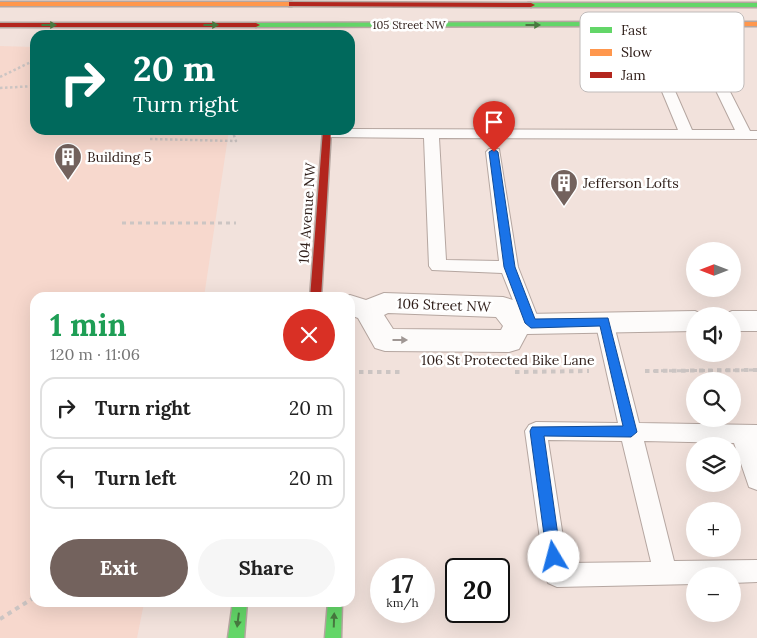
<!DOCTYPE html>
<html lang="en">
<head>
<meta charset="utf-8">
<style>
  :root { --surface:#fff; --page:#f6f6f6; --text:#222; --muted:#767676; --line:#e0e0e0; --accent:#73625d }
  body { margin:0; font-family:Lora,serif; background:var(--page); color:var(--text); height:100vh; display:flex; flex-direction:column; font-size:19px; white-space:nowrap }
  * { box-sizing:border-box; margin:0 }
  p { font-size:16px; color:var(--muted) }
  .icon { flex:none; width:28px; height:28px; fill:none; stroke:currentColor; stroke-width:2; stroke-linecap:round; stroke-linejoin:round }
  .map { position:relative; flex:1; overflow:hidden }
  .sheet { position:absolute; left:30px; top:292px; width:325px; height:315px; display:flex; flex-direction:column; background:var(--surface); border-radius:15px; box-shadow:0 5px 20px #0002 }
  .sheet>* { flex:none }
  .guide { position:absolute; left:30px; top:30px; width:325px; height:105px; border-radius:15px; box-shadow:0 5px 20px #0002; background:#00695c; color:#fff; overflow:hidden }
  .needle { width:32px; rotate:270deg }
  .buttons { position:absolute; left:686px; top:242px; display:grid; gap:10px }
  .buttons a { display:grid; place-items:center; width:55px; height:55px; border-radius:50%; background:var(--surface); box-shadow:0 5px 20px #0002; font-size:25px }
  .speed { position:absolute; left:370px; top:558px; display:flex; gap:10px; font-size:25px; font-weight:700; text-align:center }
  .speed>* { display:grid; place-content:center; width:65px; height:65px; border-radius:50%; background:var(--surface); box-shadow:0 5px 20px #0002; line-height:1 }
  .speed small { font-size:12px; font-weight:400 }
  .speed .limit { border:2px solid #111; border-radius:8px; background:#fff; color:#111 }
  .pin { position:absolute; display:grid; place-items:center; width:42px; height:42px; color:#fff; margin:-51px -21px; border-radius:50% 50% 50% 0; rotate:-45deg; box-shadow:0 0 5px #0007 }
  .pin .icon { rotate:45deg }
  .me { position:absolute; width:55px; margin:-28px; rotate:352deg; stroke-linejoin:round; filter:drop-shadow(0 0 4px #0008) }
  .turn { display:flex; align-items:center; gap:18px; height:105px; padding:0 20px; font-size:22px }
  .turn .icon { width:65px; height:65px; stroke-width:2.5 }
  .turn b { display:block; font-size:35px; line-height:42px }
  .round { display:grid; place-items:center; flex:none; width:52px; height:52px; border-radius:26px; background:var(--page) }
  .overview { display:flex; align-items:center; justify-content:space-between; height:85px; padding:0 20px }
  h1 { font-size:30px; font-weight:700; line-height:38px; color:#1e9e55 }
  .primary-button { display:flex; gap:10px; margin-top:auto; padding:10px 20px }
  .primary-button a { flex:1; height:58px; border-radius:30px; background:var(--accent); color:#fff; font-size:20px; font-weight:700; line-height:58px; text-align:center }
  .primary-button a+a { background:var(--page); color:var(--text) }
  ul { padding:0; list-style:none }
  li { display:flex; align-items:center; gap:15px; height:62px; margin:0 10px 8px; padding:0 10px; border:2px solid var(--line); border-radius:15px }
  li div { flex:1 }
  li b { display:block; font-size:19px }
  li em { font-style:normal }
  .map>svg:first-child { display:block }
</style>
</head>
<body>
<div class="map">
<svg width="757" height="638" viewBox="0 0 757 638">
  <rect width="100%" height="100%" fill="#f2e2dc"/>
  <path fill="#f7d8cd" d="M0,46L35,47V130H229L204,297L35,298V602L144,603L137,638H0Z"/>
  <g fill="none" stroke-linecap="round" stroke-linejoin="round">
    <defs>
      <path id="lane" d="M640,20L644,21L652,37H690L684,24L690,20L694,21L750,131H757V139L439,138L446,260L499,261L486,152L489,149H499L518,267L540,323L538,328L531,330L524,328L502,273L432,270L429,266L424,138L327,137L320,133L322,130L350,129L678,130L634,24ZM655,45H694L735,130H692Z
        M604,314L611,316L613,321L639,423L757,425V490L749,487L734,443L644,441L674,561L757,560V582L732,583V576H695V584L557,587L548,583L545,575L525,431L529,425L536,422L618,423L595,321L597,316ZM548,440L622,441L651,562L567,563Z"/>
      <path id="street" d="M384,293L503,297L513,300L525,314L695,311L706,316H695V331L527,334L519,349L509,352L385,351L375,348L358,318L350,315V298H342L350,295L366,300ZM388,313L496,317L503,326L501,330L393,329L384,315Z
        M732,311H757V331H732V316H721Z"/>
      <path id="fast" d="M528,3H757V7H531L527,5Z
        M621,22H624V26L256,27L252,25L256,23Z
        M233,602H247L244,638H228Z
        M328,602H342L341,638H325Z"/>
      <path id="slow" d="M0,2H292L296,4L292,6H0Z
        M618,22H757V26H618Z"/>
      <path id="jam" d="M289,2L531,3L535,5L531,7L292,6H289Z
        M0,23H256L260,25L256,27H0Z
        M323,130H331L321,298H310Z"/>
    </defs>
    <use href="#lane" stroke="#b5a6a0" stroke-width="2"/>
    <use href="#street" stroke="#b5a6a0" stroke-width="2"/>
    <use href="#fast" stroke="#b5a6a0" stroke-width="3"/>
    <use href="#slow" stroke="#b5a6a0" stroke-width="3"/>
    <use href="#jam" stroke="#b5a6a0" stroke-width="3"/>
    <path stroke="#ccc5c3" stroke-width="2.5" stroke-dasharray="2.5 2.5" stroke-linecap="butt" d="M0,77L35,60
      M0,88L35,86
      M150,139L236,141L232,130"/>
    <path stroke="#ccc5c3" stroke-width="3" stroke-dasharray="4 4" stroke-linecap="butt" d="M122,223H236
      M645,371L757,370"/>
    <path stroke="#ccc5c3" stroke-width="4" stroke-dasharray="4.5 4.5" stroke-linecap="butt" d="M645,371L757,370
      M350,372H401
      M515,372L589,371
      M0,619L35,597"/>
    <use href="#lane" fill="#fdfbfa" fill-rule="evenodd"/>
    <use href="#street" fill="#fdfbfa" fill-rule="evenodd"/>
    <use href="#fast" fill="#63d668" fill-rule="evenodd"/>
    <use href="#slow" fill="#ff974d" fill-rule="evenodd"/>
    <use href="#jam" fill="#b3261e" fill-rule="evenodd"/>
  </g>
  <defs><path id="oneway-solid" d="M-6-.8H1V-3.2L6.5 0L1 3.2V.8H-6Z" transform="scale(1.25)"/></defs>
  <g fill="#487a40">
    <use href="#oneway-solid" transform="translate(49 25)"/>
    <use href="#oneway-solid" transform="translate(211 25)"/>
    <use href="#oneway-solid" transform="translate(533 25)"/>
    <use href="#oneway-solid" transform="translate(238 620) rotate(97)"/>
    <use href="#oneway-solid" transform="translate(334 620) rotate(-88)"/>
  </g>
  <use fill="#a09794" href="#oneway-solid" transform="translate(400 340)"/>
  <path fill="#1a73e8" stroke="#114b97" d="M494,149L498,152L515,267L535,319L608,318L637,432L631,437L544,436L561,557L559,562L554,564L549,562L547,557L530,431L532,427L623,426L600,326L531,328L525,323L504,267L489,152Z"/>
  <defs>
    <symbol id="building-pin" viewBox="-11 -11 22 30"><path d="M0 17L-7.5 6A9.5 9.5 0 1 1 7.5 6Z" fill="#73625d" stroke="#fff"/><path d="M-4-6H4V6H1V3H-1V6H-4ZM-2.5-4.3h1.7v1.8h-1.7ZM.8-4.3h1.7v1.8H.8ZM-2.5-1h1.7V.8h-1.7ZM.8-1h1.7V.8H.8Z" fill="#fff"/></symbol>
  </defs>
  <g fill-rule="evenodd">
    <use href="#building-pin" x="52" y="141" width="32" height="43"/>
    <use href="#building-pin" x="548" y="167" width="32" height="43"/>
  </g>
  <g text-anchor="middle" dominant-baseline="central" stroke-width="5" stroke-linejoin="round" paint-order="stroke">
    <g font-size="11" fill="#2e1d18" stroke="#fff">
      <text x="409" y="25">105 Street NW</text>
    </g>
    <g font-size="14" fill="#2e1d18" stroke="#fff" text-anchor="start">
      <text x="87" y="157">Building 5</text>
      <text x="583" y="183">Jefferson Lofts</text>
    </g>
    <g font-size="14" fill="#2e1d18" stroke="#fff">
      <text transform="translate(307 213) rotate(-86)">104 Avenue NW</text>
      <text transform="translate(444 305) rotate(2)">106 Street NW</text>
      <text x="508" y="360">106 St Protected Bike Lane</text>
    </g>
  </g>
  <rect x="580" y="12" width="164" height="80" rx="8" fill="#fff" stroke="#c0bbba" stroke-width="1"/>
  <rect x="590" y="27" width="22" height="6" fill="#63d668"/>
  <rect x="590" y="49" width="22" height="7" fill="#ff974d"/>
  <rect x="590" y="72" width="22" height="6" fill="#b3261e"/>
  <g font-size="14" fill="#2e1d18">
    <text x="621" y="35">Fast</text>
    <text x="621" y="57">Slow</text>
    <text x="621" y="80">Jam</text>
  </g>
</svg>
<div class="buttons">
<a><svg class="needle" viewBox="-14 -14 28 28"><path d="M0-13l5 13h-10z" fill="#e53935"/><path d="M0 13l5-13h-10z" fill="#767676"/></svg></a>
<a><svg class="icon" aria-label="sound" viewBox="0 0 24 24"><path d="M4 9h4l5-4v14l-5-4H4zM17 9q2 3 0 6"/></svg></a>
<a><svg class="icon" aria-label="search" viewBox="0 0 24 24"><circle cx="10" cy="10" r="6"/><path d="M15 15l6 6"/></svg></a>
<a><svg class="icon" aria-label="layers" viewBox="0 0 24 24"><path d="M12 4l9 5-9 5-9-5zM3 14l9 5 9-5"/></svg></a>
<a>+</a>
<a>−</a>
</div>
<div class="speed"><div>17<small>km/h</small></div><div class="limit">20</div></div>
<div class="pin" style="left:494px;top:152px;background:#d93025"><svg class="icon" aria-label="arrive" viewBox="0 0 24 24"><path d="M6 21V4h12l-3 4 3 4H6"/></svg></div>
<svg class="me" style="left:554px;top:557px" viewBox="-20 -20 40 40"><circle r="19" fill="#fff"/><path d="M0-13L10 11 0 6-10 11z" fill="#1a73e8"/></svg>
<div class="guide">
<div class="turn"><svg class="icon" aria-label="right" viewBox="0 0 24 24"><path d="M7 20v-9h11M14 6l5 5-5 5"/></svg><div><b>20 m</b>Turn right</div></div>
</div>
<section class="sheet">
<div class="overview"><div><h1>1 min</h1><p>120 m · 11:06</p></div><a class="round" style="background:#d93025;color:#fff"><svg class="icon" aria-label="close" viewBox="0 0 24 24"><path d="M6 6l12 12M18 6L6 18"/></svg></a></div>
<ul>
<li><svg class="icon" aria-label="right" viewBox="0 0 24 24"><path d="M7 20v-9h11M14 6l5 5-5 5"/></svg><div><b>Turn right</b></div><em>20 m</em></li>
<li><svg class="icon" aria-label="left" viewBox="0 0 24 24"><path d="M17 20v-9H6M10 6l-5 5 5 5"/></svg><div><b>Turn left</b></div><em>20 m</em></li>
</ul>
<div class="primary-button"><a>Exit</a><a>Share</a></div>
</section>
</div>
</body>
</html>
